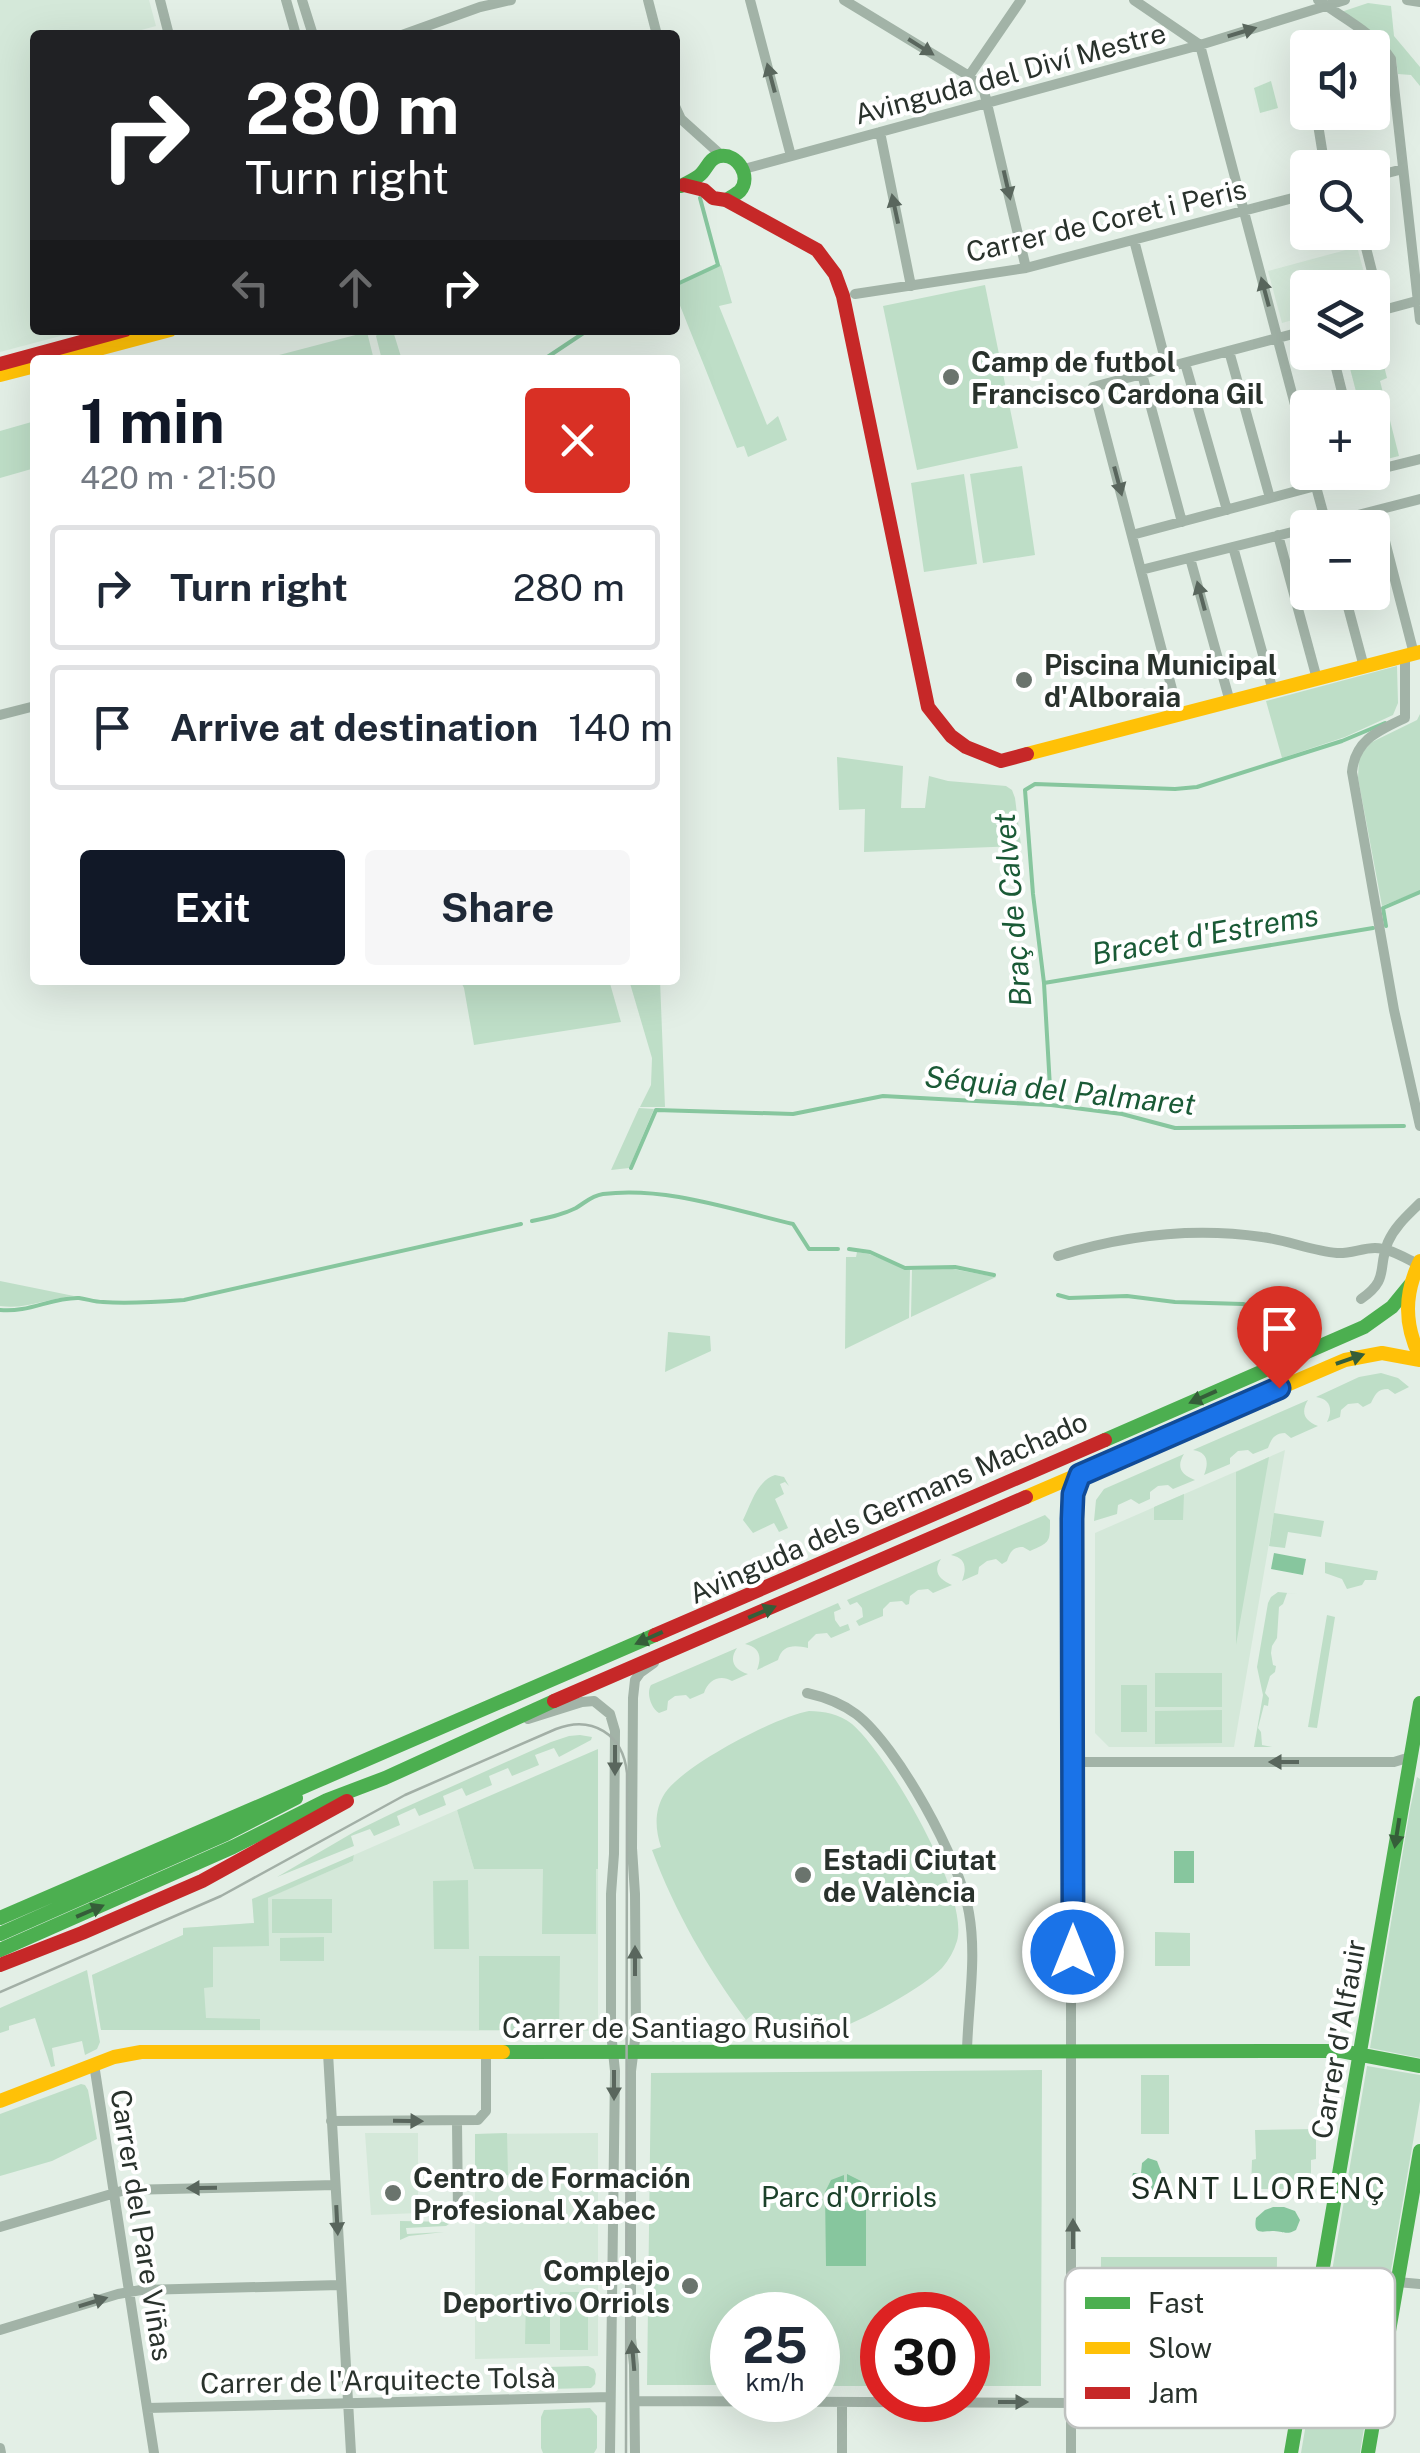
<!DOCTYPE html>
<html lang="en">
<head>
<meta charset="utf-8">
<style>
  :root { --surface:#fff; --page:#f6f6f7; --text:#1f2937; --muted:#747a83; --line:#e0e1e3; --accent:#111827 }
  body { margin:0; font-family:"Public Sans",sans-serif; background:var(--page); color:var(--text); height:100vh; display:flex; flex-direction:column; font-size:38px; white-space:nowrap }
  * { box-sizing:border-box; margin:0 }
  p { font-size:32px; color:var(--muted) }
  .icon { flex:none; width:55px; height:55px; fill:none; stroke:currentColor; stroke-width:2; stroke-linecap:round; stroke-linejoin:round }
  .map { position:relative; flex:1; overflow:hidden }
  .panel { position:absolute; left:30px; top:355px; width:650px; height:630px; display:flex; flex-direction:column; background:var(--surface); border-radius:10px; box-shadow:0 10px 40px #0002 }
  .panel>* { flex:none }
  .top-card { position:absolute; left:30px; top:30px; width:650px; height:305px; border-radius:10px; box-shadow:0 10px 40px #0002; background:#202124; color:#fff; overflow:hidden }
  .fabs { position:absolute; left:1290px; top:30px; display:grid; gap:20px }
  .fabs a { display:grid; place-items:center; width:100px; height:100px; border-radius:10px; background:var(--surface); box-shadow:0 10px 40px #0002; font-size:50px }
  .speed { position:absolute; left:710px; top:2292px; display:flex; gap:20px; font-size:50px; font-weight:700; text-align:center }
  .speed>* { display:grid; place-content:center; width:130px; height:130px; border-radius:50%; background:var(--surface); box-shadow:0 10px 40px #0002; line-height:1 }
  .speed small { font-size:25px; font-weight:400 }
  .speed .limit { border:15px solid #d22; background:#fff; color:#111 }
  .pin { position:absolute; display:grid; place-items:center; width:85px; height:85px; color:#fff; margin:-102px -42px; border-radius:50% 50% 50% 0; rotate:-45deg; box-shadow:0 0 10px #0007 }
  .pin .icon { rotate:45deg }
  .me { position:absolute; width:110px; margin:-55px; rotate:0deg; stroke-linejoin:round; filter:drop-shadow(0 0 8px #0008) }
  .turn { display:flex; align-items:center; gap:35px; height:210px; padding:0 50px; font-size:45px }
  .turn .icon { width:130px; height:130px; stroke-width:2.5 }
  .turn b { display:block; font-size:70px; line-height:85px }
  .lanes { display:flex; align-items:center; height:95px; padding:0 50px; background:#0003; justify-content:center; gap:50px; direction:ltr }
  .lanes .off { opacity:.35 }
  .round { display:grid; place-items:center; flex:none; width:105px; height:105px; border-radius:10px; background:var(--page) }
  .overview { display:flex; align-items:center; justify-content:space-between; height:170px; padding:0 50px }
  h1 { font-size:60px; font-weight:700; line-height:75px; color:var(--accent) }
  .action { display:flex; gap:20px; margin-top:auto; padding:20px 50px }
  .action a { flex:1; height:115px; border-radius:10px; background:var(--accent); color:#fff; font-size:40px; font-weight:700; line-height:115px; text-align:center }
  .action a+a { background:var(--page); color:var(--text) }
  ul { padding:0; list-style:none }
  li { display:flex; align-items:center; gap:30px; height:125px; margin:0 20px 15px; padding:0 30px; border:5px solid var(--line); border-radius:10px }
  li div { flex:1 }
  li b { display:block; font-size:38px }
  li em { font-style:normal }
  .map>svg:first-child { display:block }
</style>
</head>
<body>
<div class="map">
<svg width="1420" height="2453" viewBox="0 0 1420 2453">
  <rect width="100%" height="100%" fill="#e3efe6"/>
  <path fill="#d4e8d9" d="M0,0H149L156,26L123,35H35V330H83L0,352Z
    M1357,247L1368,287L1308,288L1307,316L1282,323L1268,271Z
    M1285,1450L1234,1747H1109L1095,1733V1533Z
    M457,1810L474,1869H598V2031L101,2030L92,1975L183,1935V1928L254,1923L253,1904L353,1861L354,1855Z
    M365,2133H418V2213L371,2215Z
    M598,2133V2356L475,2359V2134Z"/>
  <path fill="#bedec7" d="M1368,3L1391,6L1394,36L1420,67V86L1411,75L1398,74L1396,59L1341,12Z
    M1271,81L1278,108L1260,113L1254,88Z
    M721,265L732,303L719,306L767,425L778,416L787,440L748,457L744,446L737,448L675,293V286Z
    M985,285L1018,448L917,470L883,306Z
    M1373,322L1387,378L1380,381L1399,456L1375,462L1372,454V408L1360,407L1346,353L1372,352Z
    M381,330H395L393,331L402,360H382L376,336Z
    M367,332L374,360H260Z
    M35,421V468L0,478V431Z
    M1022,466L1035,555L983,563L970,474Z
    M964,474L977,564L924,572L911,483Z
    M1397,666L1398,703L1393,715L1345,737L1282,758L1266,701Z
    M1420,714V891L1382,906L1358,778L1359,756L1372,742L1417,720Z
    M837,757L903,766L901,808H925L929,776L948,781L1006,786L1012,790L1015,798L1021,846L864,852L865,809L839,810Z
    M460,980H609L621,1022L474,1045L464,988Z
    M629,980H660L665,1107H640L651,1085L652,1058Z
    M639,1108L654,1109L629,1168L611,1170Z
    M857,1252L869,1254L910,1270L909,1318L845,1349L846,1257H856Z
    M947,1268L996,1277L911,1317L912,1270Z
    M0,1281L74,1296C48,1298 26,1310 0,1306Z
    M668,1332L710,1336L711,1351L665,1372Z
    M1381,1373L1398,1378L1409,1387L1395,1394L1388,1389C1377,1389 1375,1395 1371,1403L1363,1407L1358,1403L1348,1404L1341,1410L1340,1417L1327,1422C1333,1410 1331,1399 1316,1397L1359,1377Z
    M1308,1400C1300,1413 1305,1421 1318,1426L1291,1438L1285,1433C1274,1433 1271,1440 1268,1448L1253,1454L1248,1450L1238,1451L1230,1458V1464L1204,1475C1209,1463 1208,1452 1193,1450Z
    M1184,1454C1176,1467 1181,1475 1195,1480L1173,1489L1168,1485L1158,1486L1150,1492V1499L1139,1504L1131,1499L1118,1505L1117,1514L1094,1521L1096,1500L1104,1489Z
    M1269,1457L1236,1645V1472Z
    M775,1475L784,1477L789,1486L785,1482L780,1484L784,1494L775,1499L788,1528L779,1532L774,1523L753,1533L743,1520C751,1504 757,1481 775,1475Z
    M1184,1494L1183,1520H1154V1507Z
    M1274,1513L1324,1521L1321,1537L1288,1532L1285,1548L1269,1546Z
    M1045,1515L1050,1520C1050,1543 1050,1542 1030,1551L1023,1547C1012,1547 1010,1553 1007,1561L1002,1564L996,1559L987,1561L979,1567L978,1574L962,1581C967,1568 966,1558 951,1555Z
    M941,1559C932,1572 940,1580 952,1585L933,1593L928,1589L918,1590L910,1596L909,1604L906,1605L902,1601L890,1602L883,1609V1616L859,1626L856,1621L863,1617L862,1608L857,1602L850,1605L847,1600Z
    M1325,1562L1378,1571L1376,1580H1365L1362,1585L1347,1589L1342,1579L1325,1573Z
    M1278,1592L1298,1594L1287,1593L1283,1604L1279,1607L1277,1638L1272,1646L1271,1653L1273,1665L1276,1666L1275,1672L1270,1676L1265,1693L1269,1698L1268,1706L1264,1705L1258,1728L1261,1732L1262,1745L1272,1747H1254L1263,1695L1257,1667L1268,1603L1271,1597Z
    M838,1603L841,1609L834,1612L835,1620L840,1627L848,1624L850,1630L831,1638L827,1633L816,1634L808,1642V1648C795,1645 782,1644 778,1660L757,1670C762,1657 760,1647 745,1644Z
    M1327,1615L1335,1617L1317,1728L1308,1727Z
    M737,1648C728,1661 735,1670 748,1674L732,1681C720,1674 708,1680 704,1693L690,1699L686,1695L675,1696L668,1701L667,1710L659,1713C651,1708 646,1693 651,1685Z
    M1155,1673H1222V1707H1155Z
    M1121,1685H1147V1732H1121Z
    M1222,1710V1743L1155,1744V1711Z
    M809,1711C824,1711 839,1714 852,1724C888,1755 970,1895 957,1941C954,1951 949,1960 942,1968C920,1991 830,2040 799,2039C780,2039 765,2028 753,2014L746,2020C707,1967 675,1912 652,1850L661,1847C655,1829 654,1810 665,1793C684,1765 775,1717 809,1711Z
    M580,1735L592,1737L591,1740L559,1757L554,1748L535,1755L539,1765L512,1776L508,1768L489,1776L492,1785L466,1796L462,1788L443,1796L446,1805L419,1816L415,1808L397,1816L400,1825L374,1836L370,1829L351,1836L354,1846L277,1877L354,1832L397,1811L551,1742L569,1736Z
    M598,1749V1869H596V1934H542L543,1869H474L457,1810Z
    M1417,1777L1420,1779V2058L1370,2048L1410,1809Z
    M354,1855L353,1861L268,1898L269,1946L213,1947V1987L204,1988L206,2018L260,2019V2030H101L92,1975L183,1935V1928L254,1923L252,1899Z
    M468,1880L469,1949H434L433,1881Z
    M272,1899H332V1933H272Z
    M1155,1932L1190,1933V1966H1155Z
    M324,1937V1961H280V1938Z
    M479,1956H560L559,2030H479Z
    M87,1970L100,2042L97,2049L85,2055L82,2041L52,2048L55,2066L51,2067L35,2018L9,2026V2030L0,2033V2008Z
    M1367,2066L1420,2075V2101L1363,2434L1360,2453H1301Z
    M1042,2070L1041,2386H968V2315H882V2386H818V2315H732V2385H647L651,2073Z
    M1141,2075H1169V2134H1141Z
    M81,2084L85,2085L88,2090L97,2139L52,2161L0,2176V2114Z
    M1316,2129V2159L1311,2160V2189H1251L1252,2160L1256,2159L1255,2130Z
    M507,2133L508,2175H475V2134Z
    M400,2221L452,2222L446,2226L406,2228L407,2234L444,2232L409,2236L400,2240Z
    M1101,2257H1277L1276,2366H1100Z
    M560,2292H588V2350H560Z
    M526,2298H550V2344H525Z
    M588,2366L594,2369L596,2374L595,2384L591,2388L548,2389L541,2384V2373L546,2367Z
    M590,2408L597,2416V2448L594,2453H543L541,2448V2417L544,2410Z"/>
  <path fill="#87c69e" d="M1274,1553L1306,1559L1303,1575L1271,1569Z
    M1174,1851H1194V1883H1174Z
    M1148,2158L1157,2161L1163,2177L1158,2194L1151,2198L1143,2195L1141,2183L1135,2184L1131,2179L1133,2173H1141L1142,2163Z
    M847,2174L861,2181L866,2193V2266H826L825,2192L831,2180L844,2175V2185L837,2190L836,2196L842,2203L851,2202L855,2194L853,2189L847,2186Z
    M1273,2207H1284L1295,2211L1300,2220L1296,2230C1287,2235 1285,2232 1274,2231C1262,2231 1253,2236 1256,2218L1265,2210Z"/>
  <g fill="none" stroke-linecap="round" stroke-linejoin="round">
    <path stroke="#87c69e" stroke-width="4" d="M675,285L718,265L700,198
      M543,360L588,330
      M1386,926L1383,908L1420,892
      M1044,983L1373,928
      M1051,1105L1044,983L1033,894L1025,790L1035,784L1175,789L1197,787L1342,741L1385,723
      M631,1168L656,1110L793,1114L883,1096L1051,1105L1122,1114L1175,1128L1404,1126
      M532,1221C547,1218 562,1215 576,1208C586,1202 591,1196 603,1194C666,1186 733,1210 793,1224L809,1249H838
      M849,1249L870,1252L905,1268L955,1267L994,1275
      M1058,1295L1069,1298L1127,1296L1175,1302L1243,1304L1282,1316
      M0,1310C29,1313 52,1297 79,1298C87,1299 95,1302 103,1302C130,1304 157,1302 184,1300L521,1224"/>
    <path stroke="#a2b3a7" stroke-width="10" d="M160,0L169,35
      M286,0L296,35
      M302,0L313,35
      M648,0L657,35
      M750,0L791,156
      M844,0L969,76L984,91L1026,268
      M1134,0L1200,45L1308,454
      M1318,0C1343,18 1374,33 1391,59L1420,320
      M1407,0L1420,2
      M402,35L480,7L511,0
      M969,76L1021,0
      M675,106L681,119L721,155
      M1316,112L1325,168
      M880,132L911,286
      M744,169L1200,45L1345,0
      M1372,177L1403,169
      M1362,232L1382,311
      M1134,240L1167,367
      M855,294L1026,268L1308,194
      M1372,313L1420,300
      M1229,351L1270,498
      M1332,352L1346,408
      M1185,363L1227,510
      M1142,374L1182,522
      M1372,471L1420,459
      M1312,472L1327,527
      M1377,510L1414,654
      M1308,528L1420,499
      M1132,535L1368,472
      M1278,535L1317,679
      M1233,547L1273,691
      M1190,558L1230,702
      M1141,570L1308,528
      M1344,592L1364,667
      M1405,656V718C1378,731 1355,740 1352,772L1394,1010L1420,1126
      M0,715L35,706
      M1179,716L1093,387L1308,330
      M1058,1256C1125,1235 1192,1227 1262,1237C1287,1240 1312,1251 1337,1253C1350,1254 1362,1248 1375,1248C1389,1248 1405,1258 1418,1264
      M1361,1299C1390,1279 1377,1269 1388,1242C1395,1226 1408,1215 1420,1203
      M807,1693C825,1697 841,1703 856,1714C897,1745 961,1862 969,1913C977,1958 968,2006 967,2051
      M528,1719L582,1702L594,1701L610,1714L615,1731L614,1854L611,1894V2032L615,2071L610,2453
      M1072,1762H1394L1407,1758L1411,1752
      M328,2053L351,2453
      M94,2064L154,2453
      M331,2121L478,2120L486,2111V2053
      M457,2122L458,2213
      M0,2227L125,2190L335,2185
      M1397,2282L1420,2284
      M0,2330L118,2294L141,2290L340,2285
      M635,2401L1301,2404
      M842,2402V2453
      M147,2408L610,2397
      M0,2448L1,2453
      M635,2453L634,2365L631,2338V2071L636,2032L635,1894L632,1848L633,1698L635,1680L640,1673L654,1663
      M1071,2453V1519L1073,1494L1080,1476"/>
    <path stroke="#4caf50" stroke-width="14" d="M681,186C688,182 697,179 702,173C708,166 710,158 720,156C738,153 752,177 740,191C738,193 728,199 726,200
      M1105,1440L1364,1327L1392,1307L1410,1285
      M0,1918C218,1822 437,1730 655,1635
      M0,1934L226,1834L296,1798
      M0,1950L233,1847L327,1800L385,1778L554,1701
      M503,2052L1341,2051L1420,2066
      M1291,2453L1420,1703
      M1368,2453L1420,2151"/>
    <path stroke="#ffc107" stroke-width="14" d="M57,360L170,330
      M0,375L35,366
      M1027,754L1420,652
      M1420,1261C1404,1294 1404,1324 1420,1357
      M1026,1497L1345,1360L1382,1353L1420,1360
      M0,2101L114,2057L141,2052H503"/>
    <path stroke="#c62828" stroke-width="14" d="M684,185L704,190L713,198L726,200L817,250L835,274L843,296L928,707L951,736L966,747L1001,761L1027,754
      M0,364L125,330
      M655,1635L1105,1440
      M554,1701L1026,1497
      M0,1965L82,1933L202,1881L347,1801"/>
    <path stroke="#a2afa6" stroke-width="2.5" d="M0,1992L221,1896L405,1795L556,1729C592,1715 623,1734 627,1773L626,2453"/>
  </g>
  <defs><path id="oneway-solid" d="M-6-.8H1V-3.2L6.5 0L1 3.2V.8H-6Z" transform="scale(2.5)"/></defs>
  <g fill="#59665d">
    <use href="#oneway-solid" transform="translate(1242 32) rotate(-17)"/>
    <use href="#oneway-solid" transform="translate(921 47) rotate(32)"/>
    <use href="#oneway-solid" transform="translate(771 78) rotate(-105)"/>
    <use href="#oneway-solid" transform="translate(1007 185) rotate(77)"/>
    <use href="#oneway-solid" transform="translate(895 209) rotate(-102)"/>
    <use href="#oneway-solid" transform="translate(1265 292) rotate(-105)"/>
    <use href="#oneway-solid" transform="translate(1118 481) rotate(75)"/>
    <use href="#oneway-solid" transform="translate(1201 596) rotate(-105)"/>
    <use href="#oneway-solid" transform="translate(615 1760) rotate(90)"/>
    <use href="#oneway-solid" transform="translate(1284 1762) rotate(-180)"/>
    <use href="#oneway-solid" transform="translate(635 1961) rotate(-90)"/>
    <use href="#oneway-solid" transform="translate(614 2085) rotate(90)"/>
    <use href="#oneway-solid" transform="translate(408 2121) rotate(1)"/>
    <use href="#oneway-solid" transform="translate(202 2188) rotate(179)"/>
    <use href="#oneway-solid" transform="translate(337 2220) rotate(87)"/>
    <use href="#oneway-solid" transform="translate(1073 2234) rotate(-90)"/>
    <use href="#oneway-solid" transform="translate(93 2302) rotate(-17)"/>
    <use href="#oneway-solid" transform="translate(633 2356) rotate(-95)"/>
    <use href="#oneway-solid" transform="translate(1013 2402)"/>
  </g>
  <g fill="#355e39">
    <use href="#oneway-solid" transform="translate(1350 1359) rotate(-19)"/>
    <use href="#oneway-solid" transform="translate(1203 1397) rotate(156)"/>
    <use href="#oneway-solid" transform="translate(762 1612) rotate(-23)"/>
    <use href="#oneway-solid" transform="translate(649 1638) rotate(156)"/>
    <use href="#oneway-solid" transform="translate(1397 1833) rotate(99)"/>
    <use href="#oneway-solid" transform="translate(90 1911) rotate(-23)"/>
  </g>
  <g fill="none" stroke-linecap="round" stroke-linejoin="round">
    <defs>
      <path id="route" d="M1073,1952L1072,1519L1073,1494L1080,1475L1279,1388"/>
    </defs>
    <use href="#route" stroke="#114b97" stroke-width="25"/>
    <use href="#route" stroke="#1a73e8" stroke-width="18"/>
  </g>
  <g fill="#6a746d" stroke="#fff" stroke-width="4">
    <circle cx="951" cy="377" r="10"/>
    <circle cx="1024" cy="680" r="10"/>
    <circle cx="803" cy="1875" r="10"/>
    <circle cx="393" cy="2193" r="10"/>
    <circle cx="690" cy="2286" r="10"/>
  </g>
  <g text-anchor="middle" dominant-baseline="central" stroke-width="8" stroke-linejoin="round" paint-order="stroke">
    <g font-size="28" fill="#29322c" stroke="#fff">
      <text transform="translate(1010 73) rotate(-15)">Avinguda del Diví Mestre</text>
      <text transform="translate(1106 220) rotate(-13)">Carrer de Coret i Peris</text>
      <text transform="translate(888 1507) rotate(-24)">Avinguda dels Germans Machado</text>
      <text x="676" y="2027">Carrer de Santiago Rusiñol</text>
      <text transform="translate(1338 2039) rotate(-80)">Carrer d'Alfauir</text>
      <text transform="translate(142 2225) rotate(81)">Carrer del Pare Viñas</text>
      <text transform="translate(378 2380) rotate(-1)">Carrer de l'Arquitecte Tolsà</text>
    </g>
    <g font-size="28" font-weight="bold" fill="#29322c" stroke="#fff" text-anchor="start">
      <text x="971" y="361">Camp de futbol<tspan x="971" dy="32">Francisco Cardona Gil</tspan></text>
      <text x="1044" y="664">Piscina Municipal<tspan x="1044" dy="32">d'Alboraia</tspan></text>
      <text x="823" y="1859">Estadi Ciutat<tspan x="823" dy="32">de València</tspan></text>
      <text x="413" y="2177">Centro de Formación<tspan x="413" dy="32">Profesional Xabec</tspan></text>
      <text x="670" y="2270" text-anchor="end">Complejo<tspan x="670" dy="32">Deportivo Orriols</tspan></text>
    </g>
    <g font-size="28" fill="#1c412a" stroke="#fff">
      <text x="849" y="2196">Parc d'Orriols</text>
    </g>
    <g font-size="30" font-style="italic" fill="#1a5a36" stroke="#fff">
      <text transform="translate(1012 910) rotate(-95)">Braç de Calvet</text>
      <text transform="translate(1205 934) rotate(-10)">Bracet d'Estrems</text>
      <text transform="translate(1060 1090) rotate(6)">Séquia del Palmaret</text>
    </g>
    <g font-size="30" letter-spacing="2.5" fill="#1d2e22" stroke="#fff">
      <text x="1259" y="2188">SANT LLORENÇ</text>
    </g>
  </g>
  <rect x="1065" y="2268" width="330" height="160" rx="15" fill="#fff" stroke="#bfc2c0" stroke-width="2.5"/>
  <rect x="1085" y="2297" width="45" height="12" fill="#4caf50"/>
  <rect x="1085" y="2342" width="45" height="12" fill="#ffc107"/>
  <rect x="1085" y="2387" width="45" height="12" fill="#c62828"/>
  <g font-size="28" fill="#29322c">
    <text x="1148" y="2313">Fast</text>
    <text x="1148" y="2358">Slow</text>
    <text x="1148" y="2403">Jam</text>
  </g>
</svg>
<div class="fabs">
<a><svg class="icon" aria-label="sound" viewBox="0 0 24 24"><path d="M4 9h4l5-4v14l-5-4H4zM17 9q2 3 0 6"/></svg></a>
<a><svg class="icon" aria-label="search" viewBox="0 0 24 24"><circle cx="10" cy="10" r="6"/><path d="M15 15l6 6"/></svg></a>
<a><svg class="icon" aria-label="layers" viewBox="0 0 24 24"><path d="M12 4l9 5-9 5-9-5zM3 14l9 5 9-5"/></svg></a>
<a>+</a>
<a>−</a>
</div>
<div class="speed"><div>25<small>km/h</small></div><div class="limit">30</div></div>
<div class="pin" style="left:1279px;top:1388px;background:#d93025"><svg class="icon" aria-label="arrive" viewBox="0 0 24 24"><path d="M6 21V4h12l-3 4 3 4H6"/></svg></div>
<svg class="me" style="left:1073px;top:1952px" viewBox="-20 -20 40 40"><circle r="17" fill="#1a73e8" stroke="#fff" stroke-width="3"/><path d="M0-11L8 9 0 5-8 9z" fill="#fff"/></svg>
<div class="top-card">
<div class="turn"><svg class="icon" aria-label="right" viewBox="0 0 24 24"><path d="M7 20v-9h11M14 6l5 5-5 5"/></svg><div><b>280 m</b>Turn right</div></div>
<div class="lanes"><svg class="icon off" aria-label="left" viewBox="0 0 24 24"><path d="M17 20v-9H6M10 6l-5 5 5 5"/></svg><svg class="icon off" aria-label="ahead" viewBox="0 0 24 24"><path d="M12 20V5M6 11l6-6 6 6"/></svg><svg class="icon" aria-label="right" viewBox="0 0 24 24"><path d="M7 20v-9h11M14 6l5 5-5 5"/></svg></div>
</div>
<section class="panel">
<div class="overview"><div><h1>1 min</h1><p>420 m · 21:50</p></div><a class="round" style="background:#d93025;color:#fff"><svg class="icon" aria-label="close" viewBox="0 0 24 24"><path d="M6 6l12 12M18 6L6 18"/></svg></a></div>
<ul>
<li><svg class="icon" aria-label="right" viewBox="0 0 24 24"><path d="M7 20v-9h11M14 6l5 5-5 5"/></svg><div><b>Turn right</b></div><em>280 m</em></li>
<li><svg class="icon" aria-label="arrive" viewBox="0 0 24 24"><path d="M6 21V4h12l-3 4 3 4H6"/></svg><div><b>Arrive at destination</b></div><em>140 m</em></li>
</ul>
<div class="action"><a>Exit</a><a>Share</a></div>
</section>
</div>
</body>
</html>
